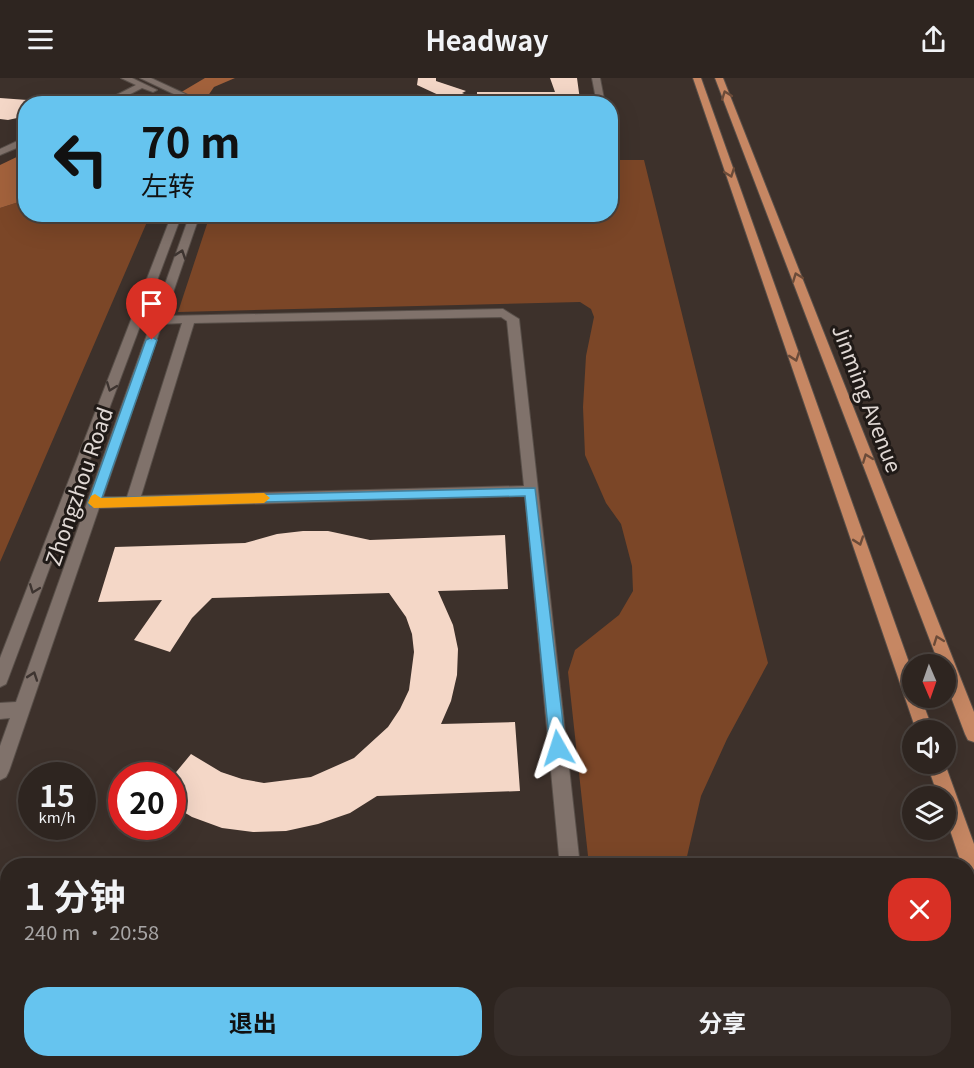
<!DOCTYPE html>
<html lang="zh">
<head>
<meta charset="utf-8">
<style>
  :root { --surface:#2e2520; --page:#362d29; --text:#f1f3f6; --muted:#a7a5a5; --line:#49423e; --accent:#66c4ef }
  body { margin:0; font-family:Georgia,"Noto Sans SC",serif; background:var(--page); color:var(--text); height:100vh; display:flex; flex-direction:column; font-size:22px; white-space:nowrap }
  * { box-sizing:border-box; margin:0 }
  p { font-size:20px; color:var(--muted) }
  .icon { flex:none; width:33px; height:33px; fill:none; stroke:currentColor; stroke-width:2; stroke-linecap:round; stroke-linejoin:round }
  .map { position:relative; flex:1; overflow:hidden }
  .sheet { position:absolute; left:0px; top:780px; width:975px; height:210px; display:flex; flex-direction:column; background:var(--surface); border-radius:24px 24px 0 0; box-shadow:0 6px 24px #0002,0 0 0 2px var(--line) }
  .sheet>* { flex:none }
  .top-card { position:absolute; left:18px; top:18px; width:600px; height:126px; border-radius:24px; box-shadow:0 6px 24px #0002,0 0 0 2px var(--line); background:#66c4ef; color:#111; overflow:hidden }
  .needle { width:39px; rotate:178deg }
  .tools { position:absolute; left:902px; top:576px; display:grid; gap:12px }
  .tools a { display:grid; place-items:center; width:54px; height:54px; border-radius:50%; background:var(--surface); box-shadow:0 6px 24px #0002,0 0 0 2px var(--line); font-size:30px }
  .speed { position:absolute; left:18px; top:684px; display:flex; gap:12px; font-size:30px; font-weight:700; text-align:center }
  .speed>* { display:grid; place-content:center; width:78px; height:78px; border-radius:50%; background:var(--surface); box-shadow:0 6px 24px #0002,0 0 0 2px var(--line); line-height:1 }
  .speed small { font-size:15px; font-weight:400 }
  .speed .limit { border:9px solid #d22; background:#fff; color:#111 }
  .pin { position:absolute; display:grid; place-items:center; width:51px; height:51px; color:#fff; margin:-62px -26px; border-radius:50% 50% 50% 0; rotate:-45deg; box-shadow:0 0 6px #0007 }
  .pin .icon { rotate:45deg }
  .me { position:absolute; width:66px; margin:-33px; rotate:354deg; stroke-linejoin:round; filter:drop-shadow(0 0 4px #0008) }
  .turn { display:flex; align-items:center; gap:21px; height:126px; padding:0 24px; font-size:27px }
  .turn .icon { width:78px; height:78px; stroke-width:2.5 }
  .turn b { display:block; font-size:42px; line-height:51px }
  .round { display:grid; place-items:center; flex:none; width:63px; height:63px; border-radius:24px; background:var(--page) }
  .overview { display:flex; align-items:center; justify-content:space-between; height:102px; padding:0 24px }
  h1 { font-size:36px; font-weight:700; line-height:45px }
  .button { display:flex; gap:12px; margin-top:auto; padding:12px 24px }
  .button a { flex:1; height:69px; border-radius:24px; background:var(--accent); color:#111; font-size:24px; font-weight:700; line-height:69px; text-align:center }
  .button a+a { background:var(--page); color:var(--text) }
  header { display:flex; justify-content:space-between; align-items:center; height:78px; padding:0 24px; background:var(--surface); font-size:27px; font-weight:700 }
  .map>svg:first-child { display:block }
</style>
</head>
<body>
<header><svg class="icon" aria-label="menu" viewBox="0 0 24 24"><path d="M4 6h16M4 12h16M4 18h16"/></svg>Headway<svg class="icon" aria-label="share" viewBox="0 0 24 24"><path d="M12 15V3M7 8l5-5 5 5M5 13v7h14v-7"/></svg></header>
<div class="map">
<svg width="974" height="990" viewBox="0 0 974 990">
  <rect width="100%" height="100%" fill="#3d312b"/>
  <path fill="#7b4627" d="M611,82H644L768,585L727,661L701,718L685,787H589L568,594L575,572L619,537L633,513L632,488L621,446L606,425L585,377L583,329L586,278L594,239L591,231L580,224L178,234L210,137L610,136Z
    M25,122L26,136L150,137L0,484V130Z
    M7,853L8,982H479L483,990H0V854Z
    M571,983V982L658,983V990H571Z
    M763,983H841L843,990H765Z"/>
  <path fill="#a3623c" d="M205,0H235L214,9L203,25L138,26L178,16Z
    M25,75V122L0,130V87Z"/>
  <path fill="#f4d7c7" d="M418,0H436V3L466,13L462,15L469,18H477V14H555L550,0H577L580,22H584L585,26H458L417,7Z
    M0,20L41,23L26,26V34L17,40L8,42L0,41Z
    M303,453H328L370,462L505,457L508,511L438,513L453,547L458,571L457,597L451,623L441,646L515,644L520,713L377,718L350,735L318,746L286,753L253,754L222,750L192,739L172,727V699L191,676L221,694L242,701L264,705L311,699L354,680L388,649L400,631L409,612L414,574L412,556L406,539L389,515L212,520L192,540L170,574L134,562L162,522L98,524L115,469L245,465L277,456Z"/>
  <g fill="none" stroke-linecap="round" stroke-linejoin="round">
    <defs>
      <path id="minor" d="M121,0H132L157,12L153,14L142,10L111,26H99L136,7Z
        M140,0H151L207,26H195Z
        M592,0H600L605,26H597Z
        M26,59V66L0,77V71Z
        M172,136H182L8,601L6,606L0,609V580Z
        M190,136H200L165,238L503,231L519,241L580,788H560L525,418L99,430L9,693L6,699L0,702V668L10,640L0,641V625L16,624ZM501,239L507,243L524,408L141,418L194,245ZM182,245L127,419H103L162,246Z
        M8,815V835L0,836V816Z
        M492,982H515L518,990H495Z
        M546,982H568V990H546Z"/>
      <path id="major" d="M693,0H701L912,593V620H921L933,652H916Z
        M715,0H723L974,634V664L968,662L965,656L945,603V586H939Z
        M927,686H945L974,766V803L968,800V788H962L945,737V718H938Z"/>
    </defs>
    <use href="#minor" stroke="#584f49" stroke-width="2"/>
    <use href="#major" stroke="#584f49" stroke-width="2"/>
    <use href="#minor" fill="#80726b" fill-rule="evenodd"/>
    <use href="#major" fill="#c68763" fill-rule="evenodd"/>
  </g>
  <defs><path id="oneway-chevron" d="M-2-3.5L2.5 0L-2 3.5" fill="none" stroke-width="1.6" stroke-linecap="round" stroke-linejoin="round" transform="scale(1.5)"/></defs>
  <g stroke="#6b4b39">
    <use href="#oneway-chevron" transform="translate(726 17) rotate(-111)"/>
    <use href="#oneway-chevron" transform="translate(730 95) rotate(70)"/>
    <use href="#oneway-chevron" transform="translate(797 199) rotate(-111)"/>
    <use href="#oneway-chevron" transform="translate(795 279) rotate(71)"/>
    <use href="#oneway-chevron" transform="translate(867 380) rotate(-111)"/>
    <use href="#oneway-chevron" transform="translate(859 463) rotate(71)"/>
    <use href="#oneway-chevron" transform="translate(938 562) rotate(-111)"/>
  </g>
  <g stroke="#3d3430">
    <use href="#oneway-chevron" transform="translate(181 176) rotate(-71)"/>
    <use href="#oneway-chevron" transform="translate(111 309) rotate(111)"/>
    <use href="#oneway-chevron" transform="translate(34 511) rotate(111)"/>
    <use href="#oneway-chevron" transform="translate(33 598) rotate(-71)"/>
  </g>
  <path fill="#66c4ef" stroke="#427f9b" stroke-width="1.5" d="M152,259L157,262L102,420L535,410L566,670L563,675L558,677L552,675L550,670L525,418L90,428L88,425L146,262Z"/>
  <path fill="#f59e0b" d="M264,415L270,420L264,425L94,430L88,425L91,418L95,416L101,420Z"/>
  <g text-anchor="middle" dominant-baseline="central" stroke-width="6" stroke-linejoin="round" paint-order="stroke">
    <g font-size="21" fill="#e1d9d5" stroke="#201a17">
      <text transform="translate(868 320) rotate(69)">Jinming Avenue</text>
      <text transform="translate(78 408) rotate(-71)">Zhongzhou Road</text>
    </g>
  </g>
</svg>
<div class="tools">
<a><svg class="needle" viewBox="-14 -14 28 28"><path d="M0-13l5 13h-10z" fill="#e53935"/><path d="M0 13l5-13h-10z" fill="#a7a5a5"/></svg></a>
<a><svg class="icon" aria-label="sound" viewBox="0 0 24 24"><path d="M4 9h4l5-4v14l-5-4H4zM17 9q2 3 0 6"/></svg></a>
<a><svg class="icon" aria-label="layers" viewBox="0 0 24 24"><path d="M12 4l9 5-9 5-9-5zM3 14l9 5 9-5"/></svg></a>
</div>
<div class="speed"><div>15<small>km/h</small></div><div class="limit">20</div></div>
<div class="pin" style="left:152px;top:262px;background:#d93025"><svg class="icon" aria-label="arrive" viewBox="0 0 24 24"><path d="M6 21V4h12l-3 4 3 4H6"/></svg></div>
<svg class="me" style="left:558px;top:670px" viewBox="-20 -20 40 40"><path d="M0-17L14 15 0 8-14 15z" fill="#66c4ef" stroke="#fff" stroke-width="4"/></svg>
<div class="top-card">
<div class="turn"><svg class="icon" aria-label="left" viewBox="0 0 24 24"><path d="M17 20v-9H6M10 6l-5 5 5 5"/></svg><div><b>70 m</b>左转</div></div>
</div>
<section class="sheet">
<div class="overview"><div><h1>1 分钟</h1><p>240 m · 20:58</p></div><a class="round" style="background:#d93025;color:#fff"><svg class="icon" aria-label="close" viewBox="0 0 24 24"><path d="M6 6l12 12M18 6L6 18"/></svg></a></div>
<div class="button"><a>退出</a><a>分享</a></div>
</section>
</div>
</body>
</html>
